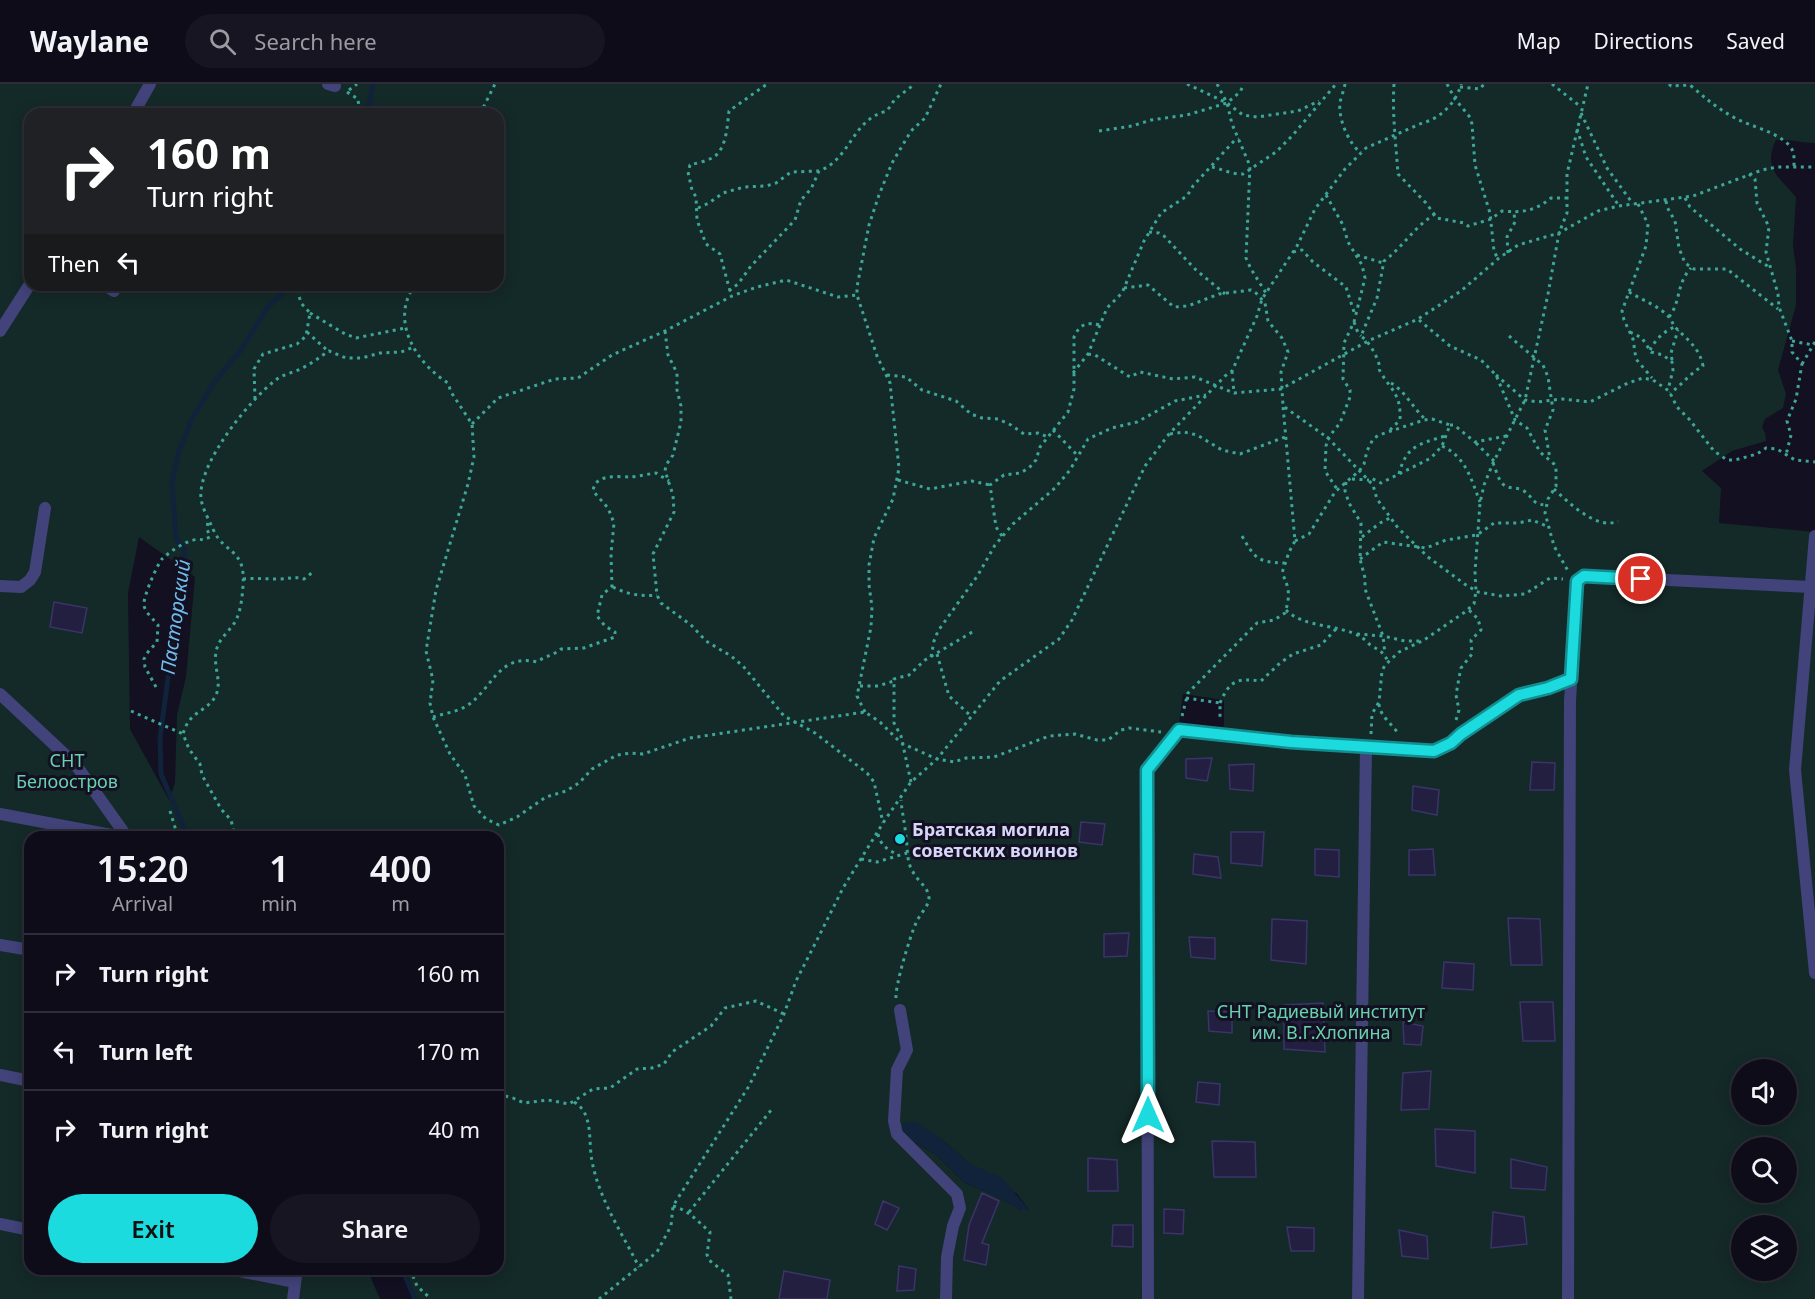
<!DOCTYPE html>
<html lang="en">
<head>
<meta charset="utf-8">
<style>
  :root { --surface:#0e0c19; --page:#171522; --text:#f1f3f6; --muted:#9b9ba2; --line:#2e2c38; --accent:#1cdbdf }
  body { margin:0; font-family:"Noto Sans",sans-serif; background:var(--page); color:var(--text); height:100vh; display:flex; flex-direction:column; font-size:22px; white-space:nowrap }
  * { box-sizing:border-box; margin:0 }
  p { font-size:20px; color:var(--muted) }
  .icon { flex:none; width:33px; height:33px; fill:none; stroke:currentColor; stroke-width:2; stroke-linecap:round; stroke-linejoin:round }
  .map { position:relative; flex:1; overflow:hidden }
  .details { position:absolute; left:24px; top:747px; width:480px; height:444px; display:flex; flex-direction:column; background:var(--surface); border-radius:18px; box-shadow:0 3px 15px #0003,0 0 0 2px var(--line) }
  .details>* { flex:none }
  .guide { position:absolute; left:24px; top:24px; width:480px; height:183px; border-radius:18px; box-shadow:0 3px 15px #0003,0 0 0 2px var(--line); background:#202124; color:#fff; overflow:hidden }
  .fabs { position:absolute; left:1731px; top:975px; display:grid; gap:12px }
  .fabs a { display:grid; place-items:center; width:66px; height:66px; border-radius:50%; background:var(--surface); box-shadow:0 3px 15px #0003,0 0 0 2px var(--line); font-size:30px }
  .pin { position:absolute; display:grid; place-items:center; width:51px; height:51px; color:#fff; margin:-26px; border:3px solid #fff; border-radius:50%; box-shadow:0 2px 6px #0007 }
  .me { position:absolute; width:66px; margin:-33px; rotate:0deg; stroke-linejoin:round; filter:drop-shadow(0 0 4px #0008) }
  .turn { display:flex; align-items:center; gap:21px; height:126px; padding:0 24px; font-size:27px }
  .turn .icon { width:78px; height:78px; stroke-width:2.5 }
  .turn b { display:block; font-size:42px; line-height:51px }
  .then { display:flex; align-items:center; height:57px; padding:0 24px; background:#0003; gap:12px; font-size:22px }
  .eta { display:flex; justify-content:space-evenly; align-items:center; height:102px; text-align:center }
  .eta b { font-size:36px; font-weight:600; line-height:42px }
  .cta { display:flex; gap:12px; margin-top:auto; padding:12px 24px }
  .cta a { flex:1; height:69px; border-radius:36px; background:var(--accent); color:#111; font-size:24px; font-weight:600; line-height:69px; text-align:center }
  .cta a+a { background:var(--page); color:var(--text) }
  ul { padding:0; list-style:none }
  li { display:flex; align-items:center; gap:18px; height:78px; padding:0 24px; border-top:2px solid var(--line) }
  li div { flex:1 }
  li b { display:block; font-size:22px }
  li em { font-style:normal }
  header { display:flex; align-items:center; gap:36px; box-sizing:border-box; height:84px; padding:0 30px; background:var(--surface); border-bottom:2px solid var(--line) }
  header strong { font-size:28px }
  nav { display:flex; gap:33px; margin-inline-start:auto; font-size:21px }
  .search { width:420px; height:54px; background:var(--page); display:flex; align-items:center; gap:15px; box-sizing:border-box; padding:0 21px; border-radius:33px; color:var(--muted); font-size:22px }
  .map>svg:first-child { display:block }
</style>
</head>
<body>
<header>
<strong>Waylane</strong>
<div class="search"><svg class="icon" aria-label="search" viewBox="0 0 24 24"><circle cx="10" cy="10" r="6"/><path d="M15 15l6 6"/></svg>Search here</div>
<nav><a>Map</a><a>Directions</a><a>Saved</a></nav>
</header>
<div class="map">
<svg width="1815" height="1215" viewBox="0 0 1815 1215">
  <rect width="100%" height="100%" fill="#121021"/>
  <path fill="#142a28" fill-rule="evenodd" d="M0,0H1815V59C1801,59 1790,55 1776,56C1762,84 1780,94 1796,113L1793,162L1796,184V221L1778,286L1786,310L1783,324L1765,335L1762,343L1765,349L1766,357L1732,367L1702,387L1721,404L1719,439L1815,448V1215H415L402,1185H498V753H30V1185H367L380,1215H0ZM30,30H498V201H30ZM139,453L195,493L186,593L177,631L175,699L169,716L130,645L128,509ZM1183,610L1224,616V649L1178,646ZM1742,986H1786V1030H1742ZM939,1053L970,1080L1017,1110L1029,1126H1021L994,1111L965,1099L935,1070L916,1059ZM1742,1064H1786V1108H1742ZM1742,1142H1786V1186H1742Z"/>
  <path fill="#10233b" d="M915,1038L939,1053L970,1080L1002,1094L1029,1126H1021L994,1111L965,1099L935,1070L916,1059L902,1046L903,1039Z"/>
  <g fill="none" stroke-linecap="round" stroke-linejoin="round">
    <path stroke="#10233b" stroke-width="5" d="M367,30L373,0
      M188,753L161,690L160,654L175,542L178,499L185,476L184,465L176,454L172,399L178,370L192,335L215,297L241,266L268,223L291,201
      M402,1185L415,1215"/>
  </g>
  <path fill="#231f40" stroke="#3a3469" stroke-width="1.5" d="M54,518L87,524L82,549L50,543Z
    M1212,674L1207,697L1186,694V675Z
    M1532,678L1555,679L1554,706H1530Z
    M1254,680L1253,707L1230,705L1229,681Z
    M1413,702L1439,706L1437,731L1412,726Z
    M1081,738L1105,740L1102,761L1079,758Z
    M1231,748H1264L1262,782L1231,779Z
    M1315,765L1339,766V793L1315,791Z
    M1433,765L1435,791H1409V766Z
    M1194,770L1218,773L1221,794L1193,790Z
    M1508,834L1540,835L1542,881H1511Z
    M1272,835L1307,837L1306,880L1271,876Z
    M1129,849L1127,872L1104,873V850Z
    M1189,853L1215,854V875L1191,873Z
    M1444,878L1474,880L1473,906L1442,904Z
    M1520,918H1553L1555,957H1523Z
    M1323,919L1325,968L1284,965V921Z
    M1208,927L1232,928V949L1209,947Z
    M1403,938L1423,942L1421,961L1404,960Z
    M1431,987L1429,1025L1401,1026L1403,989Z
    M1198,998L1220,1000L1219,1021L1196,1018Z
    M1435,1045L1475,1047V1089L1436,1082Z
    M1212,1057L1255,1058L1256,1093H1214Z
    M1088,1074L1117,1076L1118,1107H1088Z
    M1511,1075L1547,1083L1545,1106L1511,1104Z
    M982,1109L999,1117L982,1159L989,1161L986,1181L964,1176L969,1141Z
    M883,1117L899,1124L887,1146L875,1140Z
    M1164,1125L1184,1126L1183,1150L1164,1149Z
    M1493,1128L1524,1133L1527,1160L1491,1164Z
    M1113,1141H1133V1163L1112,1162Z
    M1287,1143L1314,1144V1167H1291Z
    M1399,1146L1427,1152L1428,1175L1402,1172Z
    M899,1182L916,1185L914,1206L897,1207Z
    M784,1187L830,1196L827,1215H779Z"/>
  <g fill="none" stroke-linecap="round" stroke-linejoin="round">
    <path stroke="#3da698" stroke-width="3" stroke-dasharray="3 4.5" stroke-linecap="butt" d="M1187,0L1227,19L1243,31L1257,33L1298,27L1319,17
      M1217,0L1227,19L1232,40L1250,82L1246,174L1251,185L1266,209
      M1345,0C1344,6 1341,13 1340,19C1338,35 1349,60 1361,69
      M1394,0C1392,30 1396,60 1398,90L1426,119L1437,134L1464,139L1468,142L1491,135L1502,127C1522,129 1535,127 1551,114H1567
      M1447,0L1455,15L1469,32L1472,40L1475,81L1490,129L1494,167L1498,175
      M1552,0L1581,23
      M1669,0L1671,2L1690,1C1705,14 1718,25 1735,34C1752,43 1775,47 1789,61C1795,68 1794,74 1794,83
      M1460,3L1480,5L1484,0
      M349,6L357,0
      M347,8L358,15L359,24L357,30
      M1581,29L1607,84L1633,120
      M480,30L495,0
      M1577,45L1586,73L1619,122
      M1099,47L1132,42L1151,36L1187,31L1227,19L1240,8L1244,0
      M1212,83C1221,85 1234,91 1243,90L1276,68L1292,52L1336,0
      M1749,90L1755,95L1757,119L1769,143L1766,168L1778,210L1779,223L1792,257V268L1802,280L1796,315L1787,337L1791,351L1786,371
      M1326,111L1343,141L1348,158L1362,181L1365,194L1354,238L1344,259L1343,295L1350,306V313L1340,339L1328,354L1326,362L1325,387L1337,405
      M1685,114L1690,123L1740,165L1769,183
      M1666,117L1667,123L1675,137L1679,164L1685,179L1694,185H1727L1778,225
      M1638,120L1648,140L1646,162L1622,227L1624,236L1633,255L1636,275L1652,294
      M698,124L709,119L723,109L744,103L766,102L776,99L791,88L819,87
      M1149,148L1159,149L1164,152L1195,185L1225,210
      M1293,168L1302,166L1313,178L1346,203L1354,228
      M1508,169L1507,153L1515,138L1514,129
      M1357,171L1383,179
      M415,201C389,236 416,279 448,299L451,308L472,340L474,373L468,400L436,506L426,567L433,596L430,619L433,633L450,670L465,691L474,722L486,735L499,741L517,733L546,713L566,707L579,699L592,685L617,671L631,669L643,670L690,654L865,628L880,638L901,659L937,675L954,678L966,674L994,673L1049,652L1075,650L1097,656H1108L1121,646L1129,644L1161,648
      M1124,204L1148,201L1174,223L1188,222L1219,210L1251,206L1256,209L1265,219L1268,237L1282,254L1288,268L1281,288L1283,322L1328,354L1373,401L1377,415L1398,444L1428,473L1466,501L1478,508L1501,512L1525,510L1550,494L1563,495
      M729,207L738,200L751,182L795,136L801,116L811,105L819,87C851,75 852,35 887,27L895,15L915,0
      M730,207L720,170L706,160L697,136L696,113L692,106L688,88L690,81C697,79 707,77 714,73C727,63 727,42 729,27L767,0
      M1629,208C1642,216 1659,222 1669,233C1672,237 1673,241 1677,245C1688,256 1700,265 1703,282C1690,289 1682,301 1670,309
      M310,229L345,250L356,254L405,244
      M1669,233C1681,218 1676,200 1691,184
      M1419,236L1450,262L1481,276L1496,291L1515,336L1527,344L1540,368L1554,380L1556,384V402L1548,415L1545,429L1554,462L1568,487
      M1354,238L1358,249L1361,252
      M665,247L668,271L677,289V306L681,322V338L673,371L666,381L665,387L673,411L674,428L653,470L657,511L661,519L691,541L706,557L731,572L743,582L784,632L815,649L867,689L874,698L883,739
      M307,248L328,267
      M1630,248L1642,254L1651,268L1663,271L1672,278L1673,286L1668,306
      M1509,252L1543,281L1548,293L1553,326L1545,346L1550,375
      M1792,257L1813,261
      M1650,266C1655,256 1664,247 1675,243
      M1088,270L1095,271L1130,293L1140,288L1173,295L1195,293L1234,309L1281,305L1368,257L1418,235L1461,207L1499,174L1518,161L1559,149L1598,127L1619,122L1693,112L1762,86L1777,83H1815
      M1672,276L1671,269L1678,246
      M1802,280L1815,258
      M1232,287L1234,309
      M1073,289L1088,270L1107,224L1122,209L1144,157L1161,129L1187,112L1193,102L1234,57L1239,55
      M887,291L906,293L922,306L956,317L971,330L982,334L998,335L1011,341L1024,350L1038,349L1048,353
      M1496,291L1525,316L1537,318L1562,315L1590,318L1628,299L1643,294L1653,296L1669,307L1677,323L1689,335L1714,367L1727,376H1735L1757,370L1766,364L1777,365L1795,376L1815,378
      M1391,299C1405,307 1413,324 1425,335
      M255,315L254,285L263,270L297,260L306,252L310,229L301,219L299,212L301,207L300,201
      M472,340L498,314L555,295L578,294L612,271L665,247L732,212L757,203L786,196L838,213L857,211
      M1450,341H1454L1475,358L1506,352
      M1053,346L1078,372
      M1390,346L1400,336C1401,311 1393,308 1381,289C1377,282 1381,287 1379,280C1376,270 1369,258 1361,252L1377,214L1384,177C1403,163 1414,143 1435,130
      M1170,350L1184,348L1197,351L1222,366L1240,370L1285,353
      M1476,359L1494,377
      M1442,362C1466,373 1471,395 1480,418
      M1493,379C1496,386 1498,396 1504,401C1509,405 1516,403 1522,406C1533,411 1530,420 1545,421
      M1399,390C1406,362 1419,360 1445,352
      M1352,395L1369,396
      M898,396L930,405L972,397L990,401
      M1346,398L1345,407L1349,419L1361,439L1360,475L1365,494V505L1383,552L1385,570
      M1554,405C1569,419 1598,447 1618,437
      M1002,452L996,443L990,401L1004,391L1020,389L1029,384L1036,376L1040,363L1068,328L1074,305V253C1080,240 1086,238 1100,241
      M1242,452C1255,475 1258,478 1284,479
      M1362,453L1380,439L1390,434
      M1295,457L1309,450L1335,408L1360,386L1364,380L1367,367L1373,355L1379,351L1424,336L1432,335L1450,341L1442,362L1431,374L1381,399L1369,393
      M1360,475L1383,458L1426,464L1446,456L1477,451L1494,439H1518L1532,436L1549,443
      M243,495C255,494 267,495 279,495C290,495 294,492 304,495L313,488
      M613,503C626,510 642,513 657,511
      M1286,526C1303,544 1340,540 1361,553C1365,555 1368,560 1372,562C1380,567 1384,568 1388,578
      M1357,550L1383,552L1405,557H1419
      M937,570L949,612L971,632
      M931,573L934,557L938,547L978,491L995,461L1013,440L1055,404L1070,386L1088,355L1112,344L1137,338L1175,317L1206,311
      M860,602H878L894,597
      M156,603L145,583L144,575L148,568L157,558L158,541C154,536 146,529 144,522C142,515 157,481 162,475C170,467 192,452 203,456L210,453L207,445L208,437
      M1186,614L1220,619V637
      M1220,619C1230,596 1237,594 1261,597L1280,579L1293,570L1321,561L1336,545
      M1379,620C1380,633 1393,640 1399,651
      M131,627L183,650
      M865,628L857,612L871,543L872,523L869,501V481L874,454L893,415L899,384L890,299L877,272L857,211V203L869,141L879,111L892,79L911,47L925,34L941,0
      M1182,632L1188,609L1257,539L1274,536L1285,529C1290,512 1290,505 1282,489L1289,468L1295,457L1283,322
      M433,633C443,630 455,628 465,623C493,606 497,569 537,578C545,572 554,571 561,565L584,564L615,553V548L605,542L597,532L602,511L612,502L611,470L614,439L608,424L593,407C595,389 618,393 631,393C640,392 648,390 656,389L669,397
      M1456,636L1459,626L1456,611L1459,594L1461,584L1472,570L1471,556L1481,546L1478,535L1468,525
      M1371,650L1372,630L1379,618L1382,587L1385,581L1399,568L1424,556L1465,528L1474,520L1476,507L1475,488L1480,419L1484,401L1493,379L1525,316L1548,210L1559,149L1567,129V90L1588,0
      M911,698L901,652L894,639V595L909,591L925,576L974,547
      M170,727L178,753
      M878,750C880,760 887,766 897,770
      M239,753L234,748L231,736L221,725L202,691L200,680L189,665L183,650C189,627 205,629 215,613C223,599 213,583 216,568C218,555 229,548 235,538C241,527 242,514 243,502C246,463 224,471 213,445C209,436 203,426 201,415C197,380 250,315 277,295C286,289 297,288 306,282C314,278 321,272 329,267L346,274H362L380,269L401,268L414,263
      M861,775L877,778L907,769
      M896,914C895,902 910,852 916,839C919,831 928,823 929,815C929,803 918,798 913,788C906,777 908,765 906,753C905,740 902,729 901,716
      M498,1010L513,1014L524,1019L548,1016L569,1020L593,1005L610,1004L637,985L652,984L664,980L672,968L711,942L725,924L756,917L784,930
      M574,1018C594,1029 588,1058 592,1077C599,1115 622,1149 639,1183
      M673,1122C690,1127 697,1137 710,1148L707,1171L709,1176L728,1191L731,1215
      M689,1128L772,1025
      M410,1185L417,1202L431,1215
      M599,1215L657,1168L671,1142L673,1122L678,1114L749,1002L784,930L796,897L819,852L843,804L883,739L911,698L937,675L1000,597L1059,555L1072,536L1145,382L1169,350L1225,292L1232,287L1257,232L1262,215L1297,162L1315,125L1345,85L1366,64L1422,39C1440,35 1457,18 1461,0"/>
    <path stroke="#41437a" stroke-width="12" d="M328,0L335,2
      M133,30L150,0
      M105,201L114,207
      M0,247L30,200
      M1815,452L1795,686L1815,889
      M0,502L21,503L30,496L35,488L45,424
      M0,610L76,681L127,753
      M0,730L122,753
      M0,861L30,866
      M900,926L907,966L897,986L894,1037L897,1050L957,1110L960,1124L953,1142L947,1173L946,1215
      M0,991L30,997
      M0,1140L30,1146
      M229,1185L295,1198
      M293,1215L297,1185
      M1148,1215L1147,686L1179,646L1291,658L1434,667L1451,659L1461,650L1519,611L1548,604L1571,595
      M1358,1215L1366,663
      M1568,1215L1570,617L1577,497L1586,492L1811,503"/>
  </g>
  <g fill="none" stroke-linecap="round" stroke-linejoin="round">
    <defs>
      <path id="route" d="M1148,1031L1147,686L1179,646L1291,658L1434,667L1451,659L1461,650L1519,611L1548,604L1571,595L1577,497L1584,492L1641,495"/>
    </defs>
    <use href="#route" stroke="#128e91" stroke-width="15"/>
    <use href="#route" stroke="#1cdbdf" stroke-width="10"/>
  </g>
  <circle fill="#1cdbdf" stroke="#121021" stroke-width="2" cx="900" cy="755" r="6"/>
  <g text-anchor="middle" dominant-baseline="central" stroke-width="6" stroke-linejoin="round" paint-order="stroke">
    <g font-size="18" fill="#6ad1af" stroke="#121021">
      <text x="67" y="676">СНТ<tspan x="67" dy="21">Белоостров</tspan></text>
      <text x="1321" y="927">СНТ Радиевый институт<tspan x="1321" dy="21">им. В.Г.Хлопина</tspan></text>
    </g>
    <g font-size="18" font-weight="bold" fill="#d7d5fa" stroke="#121021" text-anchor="start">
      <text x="912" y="745">Братская могила<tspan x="912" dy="21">советских воинов</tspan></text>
    </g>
    <g font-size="20" font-style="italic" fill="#70bded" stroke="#121021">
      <text transform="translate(175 533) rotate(-82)">Пасторский</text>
    </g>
  </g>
</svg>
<div class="fabs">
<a><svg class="icon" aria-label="sound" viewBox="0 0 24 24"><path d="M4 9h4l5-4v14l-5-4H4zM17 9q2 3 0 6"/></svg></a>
<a><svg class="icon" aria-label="search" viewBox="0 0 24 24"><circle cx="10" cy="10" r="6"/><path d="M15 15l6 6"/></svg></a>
<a><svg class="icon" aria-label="layers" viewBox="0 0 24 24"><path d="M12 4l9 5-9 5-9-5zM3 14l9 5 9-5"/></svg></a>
</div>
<div class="pin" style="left:1641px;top:495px;background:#d93025"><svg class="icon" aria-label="arrive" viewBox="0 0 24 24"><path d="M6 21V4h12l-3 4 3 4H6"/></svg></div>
<svg class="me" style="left:1148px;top:1031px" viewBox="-20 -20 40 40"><path d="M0-17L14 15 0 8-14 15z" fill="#1cdbdf" stroke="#fff" stroke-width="4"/></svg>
<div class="guide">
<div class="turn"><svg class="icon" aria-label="right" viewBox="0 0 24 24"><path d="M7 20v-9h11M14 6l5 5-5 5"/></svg><div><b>160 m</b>Turn right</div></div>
<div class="then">Then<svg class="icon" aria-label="left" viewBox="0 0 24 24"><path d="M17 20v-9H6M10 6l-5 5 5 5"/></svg></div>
</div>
<section class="details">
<div class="eta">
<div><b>15:20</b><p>Arrival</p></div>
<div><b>1</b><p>min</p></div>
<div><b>400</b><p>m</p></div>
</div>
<ul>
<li><svg class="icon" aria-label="right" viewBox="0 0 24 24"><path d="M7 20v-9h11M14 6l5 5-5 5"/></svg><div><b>Turn right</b></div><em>160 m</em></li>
<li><svg class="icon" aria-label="left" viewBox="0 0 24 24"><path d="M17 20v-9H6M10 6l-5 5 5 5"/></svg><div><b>Turn left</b></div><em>170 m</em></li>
<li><svg class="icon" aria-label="right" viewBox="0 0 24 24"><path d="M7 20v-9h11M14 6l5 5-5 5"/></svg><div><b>Turn right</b></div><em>40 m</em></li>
</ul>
<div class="cta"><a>Exit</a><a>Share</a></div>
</section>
</div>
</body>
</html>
